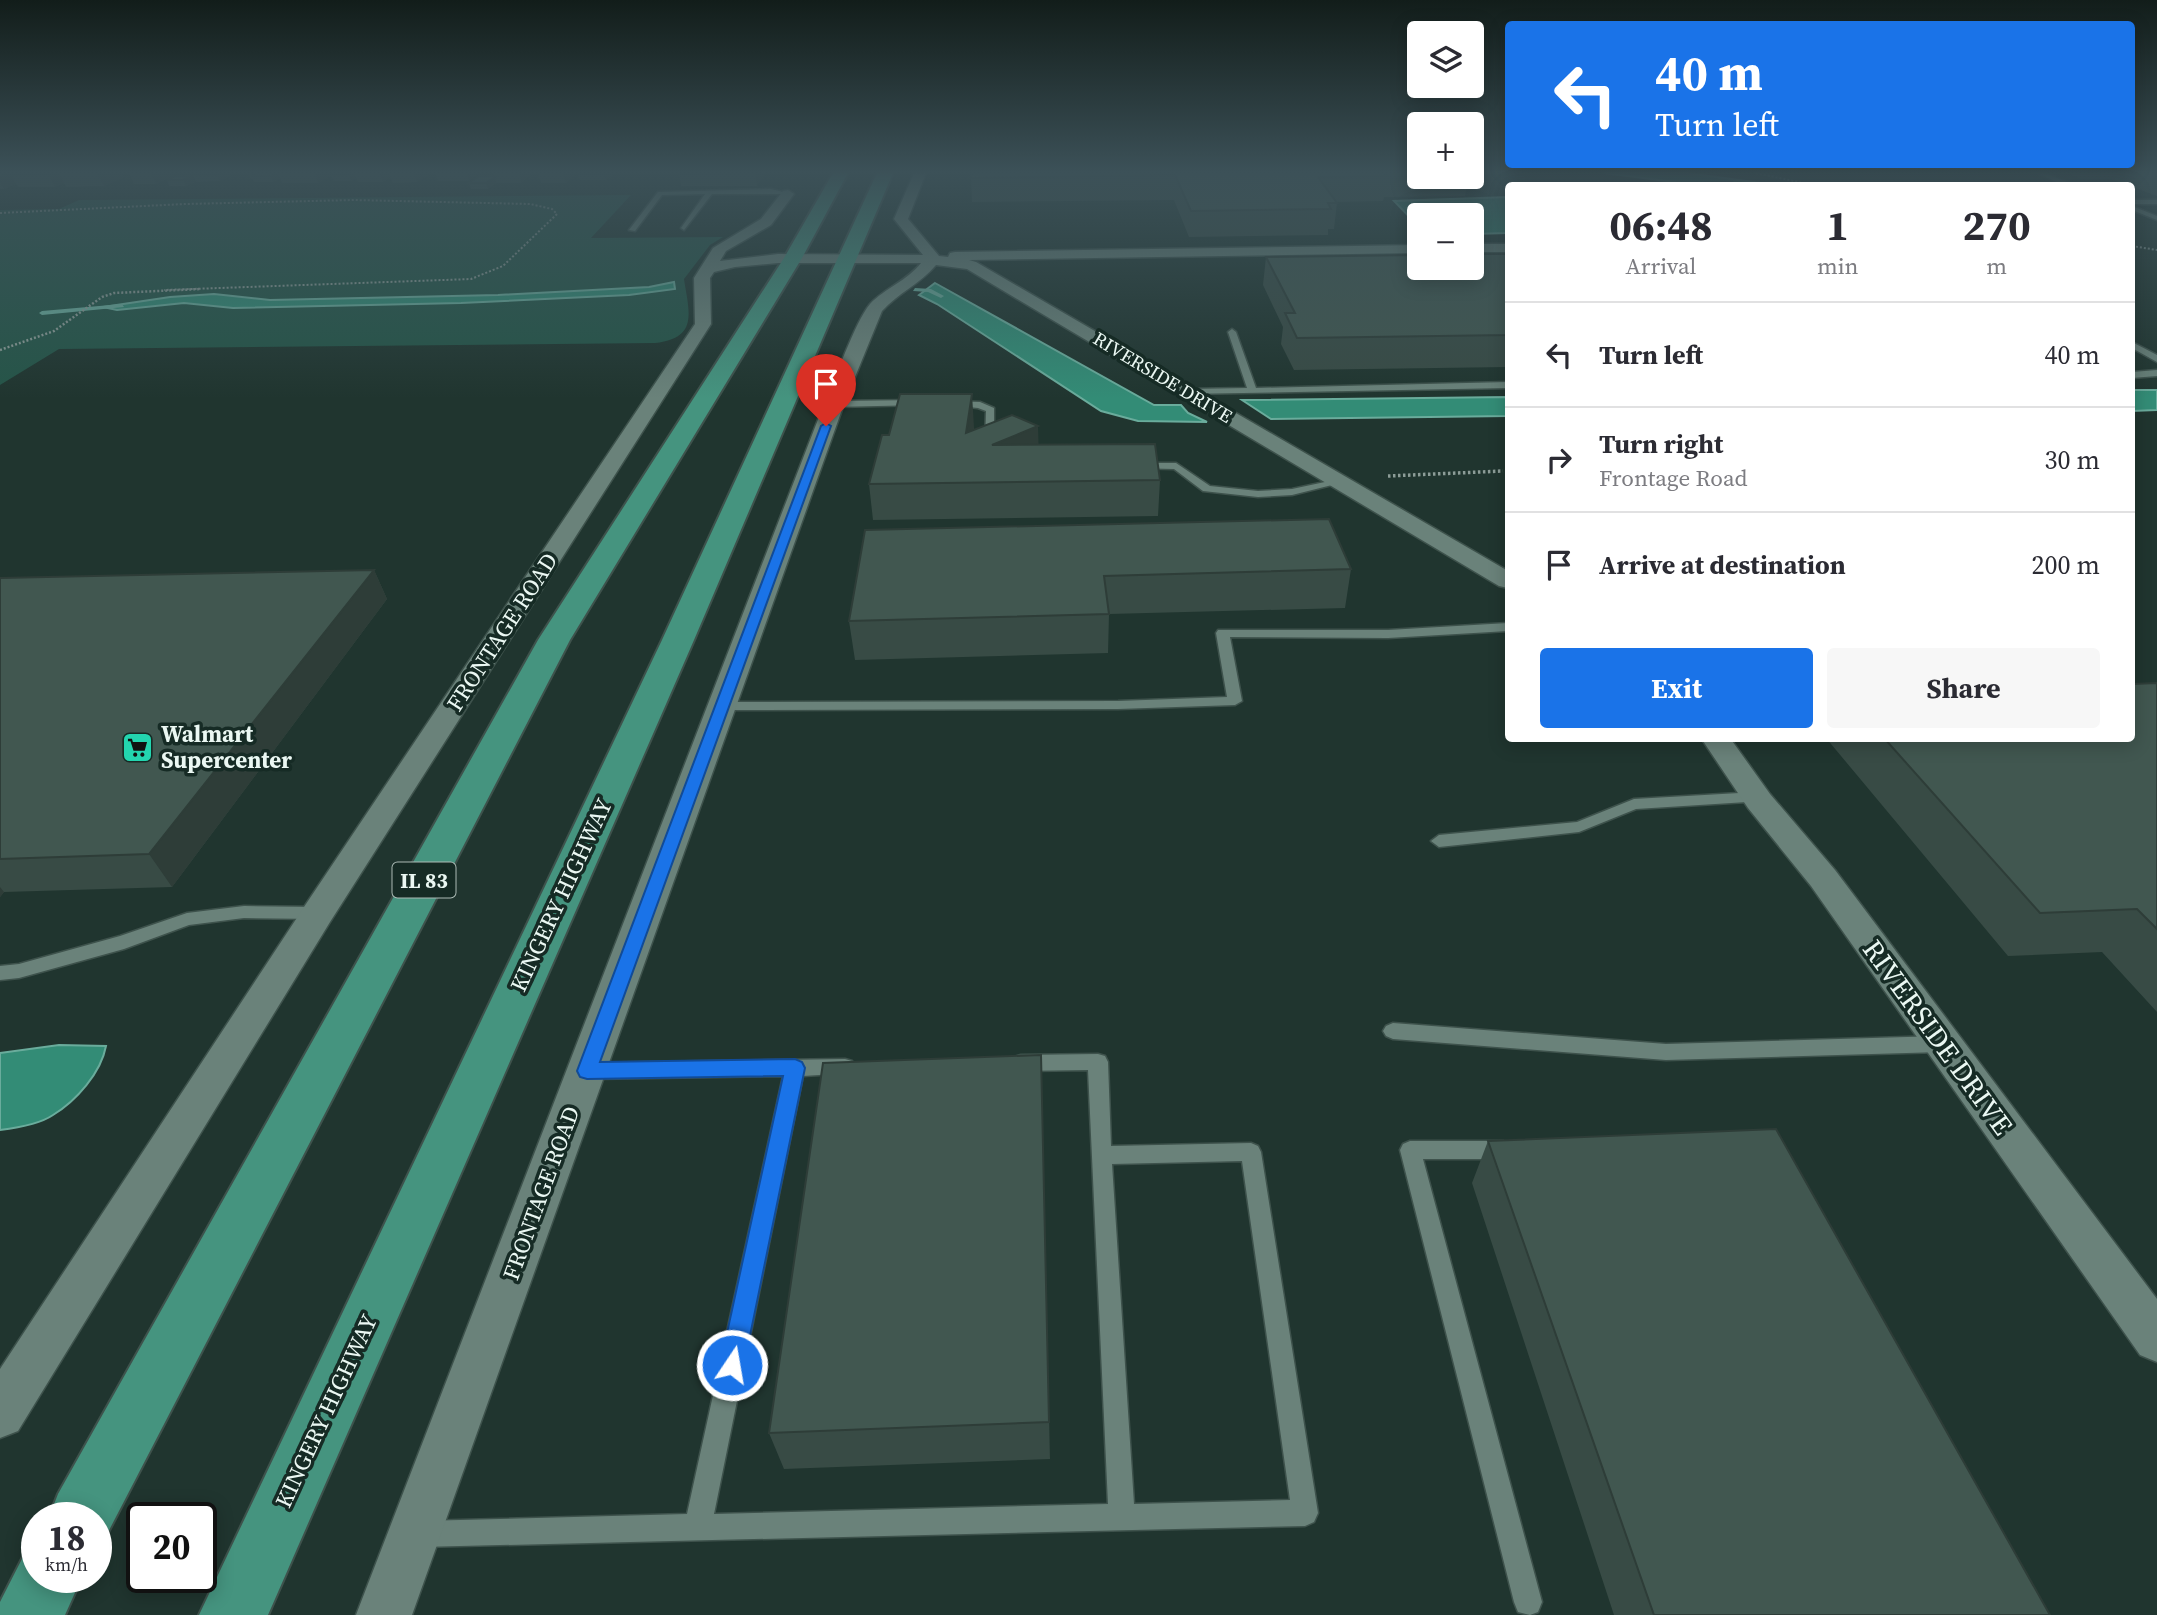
<!DOCTYPE html>
<html lang="en">
<head>
<meta charset="utf-8">
<style>
  :root { --surface:#fff; --page:#f7f7f7; --text:#2b2b33; --muted:#7c7c81; --line:#e1e1e2; --accent:#1a73e8 }
  body { margin:0; font-family:"Source Serif 4",serif; background:var(--page); color:var(--text); height:100vh; display:flex; flex-direction:column; font-size:26px; white-space:nowrap }
  * { box-sizing:border-box; margin:0 }
  p { font-size:23px; color:var(--muted) }
  .icon { flex:none; width:38px; height:38px; fill:none; stroke:currentColor; stroke-width:2; stroke-linecap:round; stroke-linejoin:round }
  .map { position:relative; flex:1; overflow:hidden }
  .drawer { position:absolute; left:1505px; top:182px; width:630px; height:560px; display:flex; flex-direction:column; background:var(--surface); border-radius:7px; box-shadow:0 4px 18px #0003 }
  .drawer>* { flex:none }
  .hud { position:absolute; left:1505px; top:21px; width:630px; height:147px; border-radius:7px; box-shadow:0 4px 18px #0003; background:#1a73e8; color:#fff; overflow:hidden }
  .tools { position:absolute; left:1407px; top:21px; display:grid; gap:14px }
  .tools a { display:grid; place-items:center; width:77px; height:77px; border-radius:7px; background:var(--surface); box-shadow:0 4px 18px #0003; font-size:35px }
  .speed { position:absolute; left:21px; top:1502px; display:flex; gap:14px; font-size:35px; font-weight:700; text-align:center }
  .speed>* { display:grid; place-content:center; width:91px; height:91px; border-radius:50%; background:var(--surface); box-shadow:0 4px 18px #0003; line-height:1 }
  .speed small { font-size:18px; font-weight:400 }
  .speed .limit { border:4px solid #111; border-radius:10px; background:#fff; color:#111 }
  .pin { position:absolute; display:grid; place-items:center; width:60px; height:60px; color:#fff; margin:-72px -30px; border-radius:50% 50% 50% 0; rotate:-45deg; box-shadow:0 0 7px #0007 }
  .pin .icon { rotate:45deg }
  .me { position:absolute; width:77px; margin:-38px; rotate:12deg; stroke-linejoin:round; filter:drop-shadow(0 0 5px #0008) }
  .turn { display:flex; align-items:center; gap:24px; height:147px; padding:0 35px; font-size:32px }
  .turn .icon { width:91px; height:91px; stroke-width:2.5 }
  .turn b { display:block; font-size:49px; line-height:60px }
  .eta { display:flex; justify-content:space-evenly; align-items:center; height:119px; text-align:center }
  .eta b { font-size:42px; font-weight:700; line-height:49px }
  .primary-button { display:flex; gap:14px; margin-top:auto; padding:14px 35px }
  .primary-button a { flex:1; height:80px; border-radius:7px; background:var(--accent); color:#fff; font-size:28px; font-weight:700; line-height:80px; text-align:center }
  .primary-button a+a { background:var(--page); color:var(--text) }
  ul { padding:0; list-style:none }
  li { display:flex; align-items:center; gap:21px; height:105px; padding:0 35px; border-top:2px solid var(--line) }
  li div { flex:1 }
  li b { display:block; font-size:26px }
  li em { font-style:normal }
  .map>svg:first-child { display:block }
</style>
</head>
<body>
<div class="map">
<svg width="2157" height="1615" viewBox="0 0 2157 1615">
  <rect width="100%" height="100%" fill="#20352f"/>
  <path fill="#255548" d="M631,195L591,238L723,237L710,245L684,279C689,312 699,338 655,343L59,349L0,385V210L59,209L79,200Z"/>
  <path fill="#338c76" stroke="#6aac9c" stroke-width="2" d="M1604,173H1687L1776,185H1698Z
    M1508,197V233L1472,234V215H1419V227L1394,201Z
    M674,282L675,289L629,295L461,303L233,308L184,303L117,310L103,307L170,297L214,294L270,300L498,295L649,287Z
    M935,283L1154,405H1181L1188,413L1207,422L1138,421L1101,411L937,304L919,295Z
    M2132,390H2157V410L2132,411Z
    M1508,397V416L1271,419L1242,400Z
    M59,1045L106,1046C101,1073 76,1101 53,1115C40,1124 16,1128 0,1130V1053Z"/>
  <g fill="none" stroke-linecap="round" stroke-linejoin="round">
    <path fill="#6aac9c" fill-rule="evenodd" d="M915,288L931,289L944,296L941,298L928,292L913,291Z
      M122,304L124,307L42,315L39,313L42,311Z"/>
    <defs>
      <path id="service" d="M2037,173H2045L2076,186H2066Z
        M771,189L791,194H712L684,230L681,228L705,194L662,195L635,231L629,230L658,192Z
        M2132,200H2157V204H2132Z
        M2132,206L2157,216V220L2132,210Z
        M1232,329L1236,332L1256,388L1508,382V388L1185,394V390L1188,389L1247,388L1228,332Z
        M2132,342L2157,355V362L2132,348Z
        M2157,370V376L2132,378V372Z
        M919,400L924,403L922,405L834,407L829,404L834,401Z
        M949,401L980,402L994,408V447L985,445L986,411L978,408L949,405Z
        M1137,463H1176L1210,486L1258,491L1292,489L1339,479L1344,482L1292,495L1258,497L1203,491L1174,469L1133,468L1132,466Z
        M1508,623V631L1388,638L1230,637L1242,701L1235,705L1118,709L723,710L716,706L723,702L1118,701L1227,697L1216,633L1218,630H1388Z
        M1757,792L1763,793L1765,797L1763,801L1636,809L1579,832L1439,847L1431,841L1439,835L1577,822L1634,799Z
        M244,906L318,907L324,909L327,913L324,917L318,919L244,918L189,925L124,949L19,978L0,980V966L19,964L120,936L187,913Z
        M1393,1023L1666,1044L1941,1036L1948,1038L1951,1044L1948,1050L1941,1052L1666,1060L1393,1039L1386,1036L1383,1031L1386,1026Z
        M1098,1054L1105,1056L1108,1062L1111,1146L1251,1143L1258,1146L1261,1152L1318,1513L1314,1522L1305,1526L420,1547L411,1543L407,1534L411,1525L420,1521L687,1514L783,1076L587,1079L580,1077L577,1071L580,1065L587,1063L845,1059L852,1061L855,1067L852,1073L803,1076L714,1514L1108,1504L1088,1070L1021,1071L1014,1069L1011,1063L1014,1057L1021,1055ZM1242,1161L1290,1500L1134,1504L1112,1164Z
        M1410,1141H1503L1510,1144L1513,1150L1510,1156L1503,1159H1423L1542,1602L1538,1612L1530,1615L1518,1612L1514,1602L1400,1150L1403,1144Z"/>
      <path id="minor" d="M914,173H926L908,219L939,256L948,257L950,253L955,252L1419,245V253L969,260L976,262L1508,571V588L1499,586L967,269L936,265C920,284 898,293 882,311L844,404L412,1615H356L824,404C835,380 855,322 870,304C885,288 907,281 921,263H778L735,267L714,272L710,278L711,324L330,922L18,1431L0,1438V1369L306,904L695,324L694,278L713,248L761,219L783,191L788,190L794,194L771,225L726,251L720,261L778,254L923,255L894,219Z
        M1472,244H1508V252H1472Z
        M1701,738H1730L1770,794L1835,870L2157,1299V1362L2140,1355L1811,886L1748,808Z"/>
      <path id="trunk" d="M833,173H848L802,258L570,640L104,1540L96,1543V1517H49L58,1494L538,640L784,258Z
        M877,173H893L694,640L268,1615H199L662,640Z
        M37,1549V1577H82L65,1615H0V1602L25,1553Z"/>
    </defs>
    <use href="#service" stroke="#3e524c" stroke-width="3"/>
    <use href="#minor" stroke="#3e524c" stroke-width="3"/>
    <use href="#trunk" stroke="#3e524c" stroke-width="4"/>
    <path stroke="#8c9c97" stroke-width="2" stroke-dasharray="2 2" stroke-linecap="butt" d="M1756,173L1817,186
      M0,213L185,204L354,200L530,204L552,209L557,214L503,266L471,279L164,290
      M2132,246L2157,250"/>
    <path stroke="#8c9c97" stroke-width="2.5" stroke-dasharray="2 2" stroke-linecap="butt" d="M0,350L54,331L102,297L114,293L201,289"/>
    <path stroke="#8c9c97" stroke-width="3.5" stroke-dasharray="2.5 2.5" stroke-linecap="butt" d="M1388,476L1503,471"/>
    <use href="#service" fill="#6a827a" fill-rule="evenodd"/>
    <use href="#minor" fill="#6a827a" fill-rule="evenodd"/>
    <use href="#trunk" fill="#45947f" fill-rule="evenodd"/>
  </g>
  <path fill="#384b45" d="M0,173L13,174L122,173L124,177L104,186L66,187L64,183L55,187H18L16,184L4,189H0Z
    M129,173H175L176,174L156,184H134Z
    M198,173H232L233,174L220,181L196,182L193,175Z
    M248,173H431L417,182L393,183L390,177L383,182H358L356,178L351,181H334L331,175L318,183H282L280,178L273,182H254L253,179H251Z
    M435,173H479L469,181H438Z
    M493,173H532L521,183H496L488,189H471L469,183L494,176Z
    M538,173H576L566,183H541Z
    M579,173H615L606,180H580L578,174Z
    M679,173H765L757,186H681L679,174Z
    M972,173H1419V177H1469L1465,196L1384,197L1383,201L1336,202L1337,203L1334,229H1328V235L1189,237L1174,200L972,202L971,178Z
    M2066,173H2157V196L2111,179H2082Z
    M175,176L195,182L186,186H169L167,180Z
    M1508,254V367L1294,370L1281,344L1283,327L1263,285L1266,257Z
    M974,427V430L1039,444L1160,480L1158,516L873,520L869,484Z
    M865,530L1351,569L1345,608L1109,614L1108,653L855,660L849,621Z
    M374,570L387,599L172,887L4,892L0,897V578Z
    M2157,683V1012L2102,952L2008,956L1826,738H2132Z
    M1042,1098L1050,1459L784,1469L769,1433Z
    M1488,1141L2050,1615H1614L1472,1183Z"/>
  <path fill="#2e3d38" d="M6,173H13L14,175H11L16,184L4,189L0,182V175Z
    M52,173H74L60,174L64,183L55,187L48,174Z
    M100,173H122L124,177L104,186L97,174Z
    M151,173H175L176,174L156,184Z
    M221,173H232L233,174L220,181L217,175Z
    M276,173H278L280,178L273,182L271,176Z
    M315,173H334L318,183Z
    M352,173H354L356,178L351,181L349,174Z
    M379,173H389L390,177L383,182Z
    M414,173H431L417,182Z
    M467,173H479L469,181Z
    M519,173H532L521,183Z
    M563,173H576L566,183Z
    M606,173H615L606,180L604,174Z
    M755,173H765L757,186Z
    M192,176L195,182L186,186L183,180Z
    M495,176L496,183L488,189L486,183Z
    M972,394L974,427L968,467L966,433Z
    M1038,426L1039,460L992,445Z
    M374,570L387,599L172,887L149,854Z
    M0,887L4,892L0,897Z
    M1042,1098L1050,1459L1049,1422Z"/>
  <path fill="#415750" stroke="#2e3d38" stroke-width="2" d="M16,173H52L48,174L11,175Z
    M198,173H221L217,175H193Z
    M248,173H276L271,176H251L257,173Z
    M334,173H352L349,174L331,175Z
    M579,173H606L604,174H578Z
    M679,173H755L679,174Z
    M972,173H1384L1387,176L1318,177L1337,203H1328L1331,209L1191,211L1175,175L971,178Z
    M175,176H192L183,180H167Z
    M479,176H496L486,183H469Z
    M1732,182L1739,186H1664L1660,183Z
    M1472,254H1508V335L1297,338L1285,313H1295L1266,257L1419,255V268H1472Z
    M900,394H972L966,433L1012,415L1038,426L992,445L1155,444L1160,480L869,484L882,435H889Z
    M1329,519L1351,569L1104,576L1109,614L849,621L865,530Z
    M374,570L149,854L0,859V578Z
    M2157,683V929L2137,909L2040,913L1884,738H2132V684Z
    M1041,1055L1049,1422L769,1433L823,1063Z
    M1776,1129L2050,1615H1654L1488,1141Z"/>
  <linearGradient id="sky" x2="0" y2="1"><stop stop-color="#121d1a"/><stop offset="0.43" stop-color="#3c5158"/><stop offset="1" stop-color="#3c5158" stop-opacity="0"/></linearGradient>
  <rect width="2157" height="399" fill="url(#sky)"/>
  <path fill="#1a73e8" stroke="#114b97" stroke-width="2" d="M826,423L831,426L600,1062L795,1059L802,1062L805,1068L744,1365L741,1373L732,1377L724,1373L720,1365L783,1076L587,1079L580,1077L577,1071L821,426Z"/>
  <defs>
    <symbol id="supermarket-square" viewBox="-11 -11 22 22"><rect x="-9" y="-9" width="18" height="18" rx="4" fill="#23d5af" stroke="#162b25"/><path d="M-6-5.5h2.5l.6 2H6L4.5 2H-2.5L-4.4-4H-6ZM-1.5 3.2a1.3 1.3 0 1 0 .1 0ZM3 3.2a1.3 1.3 0 1 0 .1 0Z" fill="#111"/></symbol>
  </defs>
  <g fill-rule="evenodd">
    <use href="#supermarket-square" x="120" y="730" width="35" height="35"/>
  </g>
  <g text-anchor="middle" dominant-baseline="central" stroke-width="7" stroke-linejoin="round" paint-order="stroke">
    <g font-size="19" fill="#ebf8f3" stroke="#162b25">
      <text transform="translate(1163 377) rotate(31)">RIVERSIDE DRIVE</text>
    </g>
    <rect fill="#162b25" stroke="#abbab5" stroke-width="2" x="392.5" y="862.5" width="63" height="35" rx="5"/>
    <g font-size="21" font-weight="bold" fill="#ebf8f3">
      <text x="424" y="880">IL 83</text>
    </g>
    <g font-size="23" fill="#ebf8f3" stroke="#162b25">
      <text transform="translate(502 632) rotate(-57)">FRONTAGE ROAD</text>
      <text transform="translate(561 895) rotate(-65)">KINGERY HIGHWAY</text>
      <text transform="translate(541 1193) rotate(-70)">FRONTAGE ROAD</text>
      <text transform="translate(326 1411) rotate(-65)">KINGERY HIGHWAY</text>
    </g>
    <g font-size="23" font-weight="bold" fill="#ebf8f3" stroke="#162b25" text-anchor="start">
      <text x="161" y="734">Walmart<tspan x="161" dy="26">Supercenter</tspan></text>
    </g>
    <g font-size="28" fill="#ebf8f3" stroke="#162b25">
      <text transform="translate(1938 1037) rotate(54)">RIVERSIDE DRIVE</text>
    </g>
  </g>
</svg>
<div class="tools">
<a><svg class="icon" aria-label="layers" viewBox="0 0 24 24"><path d="M12 4l9 5-9 5-9-5zM3 14l9 5 9-5"/></svg></a>
<a>+</a>
<a>−</a>
</div>
<div class="speed"><div>18<small>km/h</small></div><div class="limit">20</div></div>
<div class="pin" style="left:826px;top:426px;background:#d93025"><svg class="icon" aria-label="arrive" viewBox="0 0 24 24"><path d="M6 21V4h12l-3 4 3 4H6"/></svg></div>
<svg class="me" style="left:732px;top:1365px" viewBox="-20 -20 40 40"><circle r="17" fill="#1a73e8" stroke="#fff" stroke-width="3"/><path d="M0-11L8 9 0 5-8 9z" fill="#fff"/></svg>
<div class="hud">
<div class="turn"><svg class="icon" aria-label="left" viewBox="0 0 24 24"><path d="M17 20v-9H6M10 6l-5 5 5 5"/></svg><div><b>40 m</b>Turn left</div></div>
</div>
<section class="drawer">
<div class="eta">
<div><b>06:48</b><p>Arrival</p></div>
<div><b>1</b><p>min</p></div>
<div><b>270</b><p>m</p></div>
</div>
<ul>
<li><svg class="icon" aria-label="left" viewBox="0 0 24 24"><path d="M17 20v-9H6M10 6l-5 5 5 5"/></svg><div><b>Turn left</b></div><em>40 m</em></li>
<li><svg class="icon" aria-label="right" viewBox="0 0 24 24"><path d="M7 20v-9h11M14 6l5 5-5 5"/></svg><div><b>Turn right</b><p>Frontage Road</p></div><em>30 m</em></li>
<li><svg class="icon" aria-label="arrive" viewBox="0 0 24 24"><path d="M6 21V4h12l-3 4 3 4H6"/></svg><div><b>Arrive at destination</b></div><em>200 m</em></li>
</ul>
<div class="primary-button"><a>Exit</a><a>Share</a></div>
</section>
</div>
</body>
</html>
